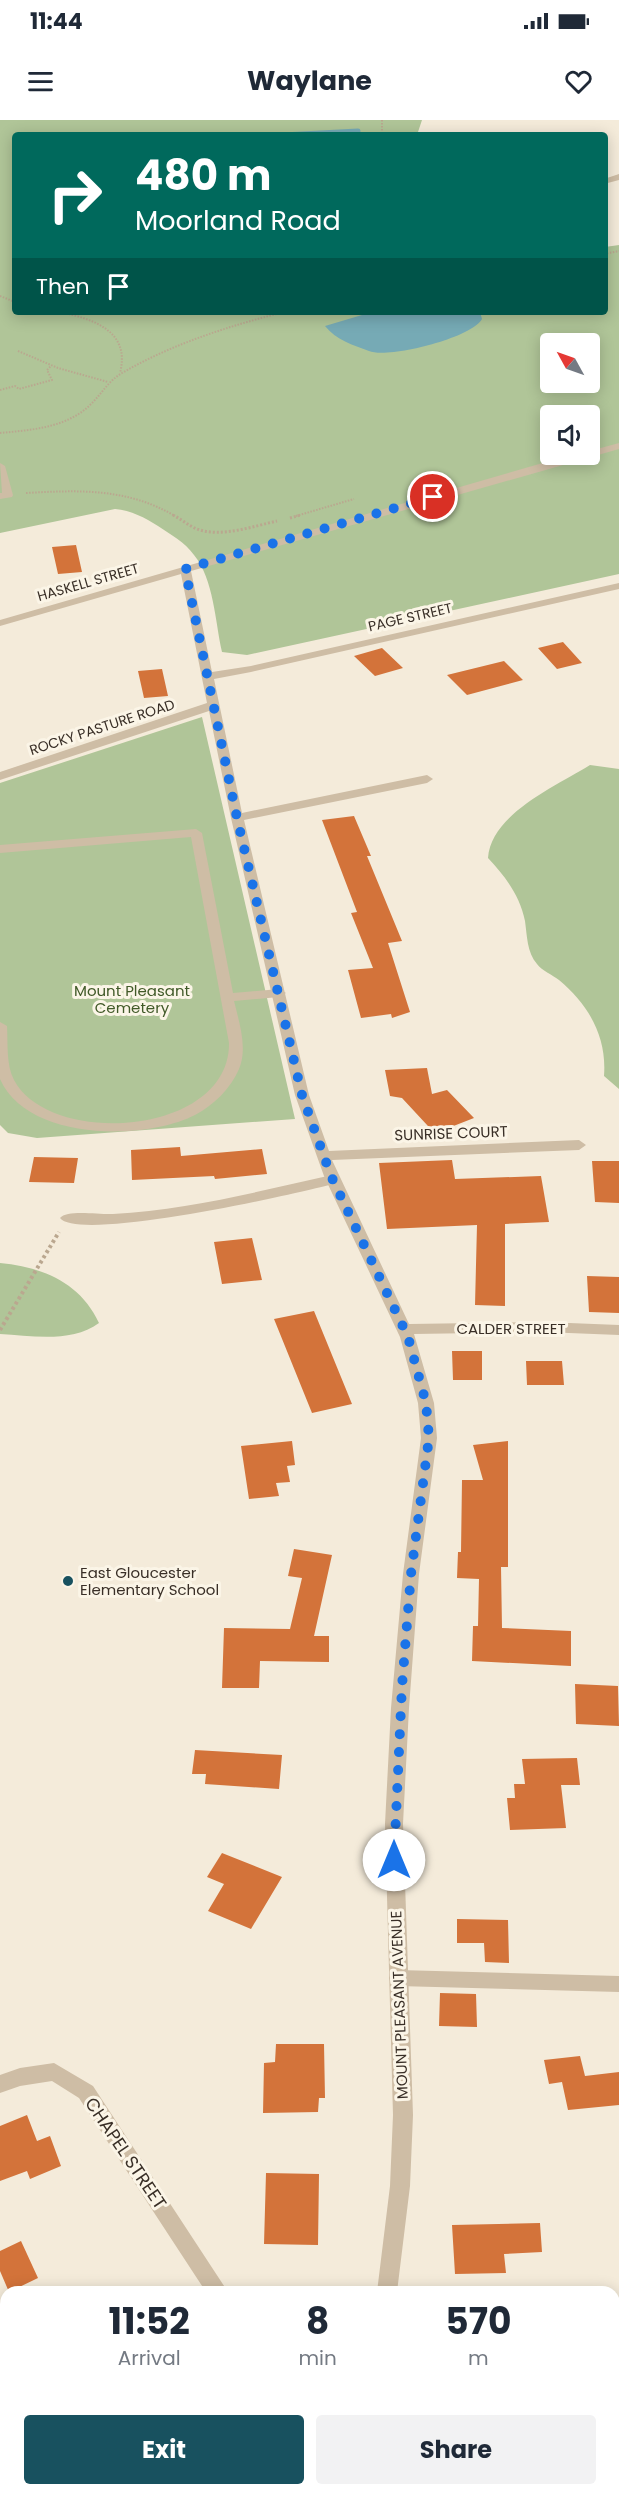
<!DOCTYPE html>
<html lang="en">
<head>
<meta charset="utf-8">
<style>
  :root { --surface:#fff; --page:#f2f2f3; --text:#1f2937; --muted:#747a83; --accent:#18515f }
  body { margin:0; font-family:Poppins,sans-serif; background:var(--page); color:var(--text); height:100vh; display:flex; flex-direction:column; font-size:22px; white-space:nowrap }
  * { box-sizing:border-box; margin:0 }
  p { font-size:20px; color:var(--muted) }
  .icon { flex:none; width:33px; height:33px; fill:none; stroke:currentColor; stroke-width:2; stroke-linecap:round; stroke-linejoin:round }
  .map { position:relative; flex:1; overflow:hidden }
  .sheet { position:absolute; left:0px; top:2166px; width:620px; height:210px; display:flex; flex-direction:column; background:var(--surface); border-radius:18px 18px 0 0; box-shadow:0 3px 15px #0003 }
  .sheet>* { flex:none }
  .hud { position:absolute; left:12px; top:12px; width:596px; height:183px; border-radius:6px; box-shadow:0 3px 15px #0003; background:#00695c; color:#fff; overflow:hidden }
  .needle { width:39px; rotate:310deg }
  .fabs { position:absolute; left:540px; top:213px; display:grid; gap:12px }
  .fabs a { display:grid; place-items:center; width:60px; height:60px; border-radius:6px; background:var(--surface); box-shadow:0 3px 15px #0003; font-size:30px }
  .pin { position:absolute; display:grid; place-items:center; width:51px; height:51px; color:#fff; margin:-26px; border:3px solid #fff; border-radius:50%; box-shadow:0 2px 6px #0007 }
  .me { position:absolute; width:66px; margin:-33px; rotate:0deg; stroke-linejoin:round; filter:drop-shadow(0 0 4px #0008) }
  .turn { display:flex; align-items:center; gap:21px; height:126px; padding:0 24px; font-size:27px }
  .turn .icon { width:78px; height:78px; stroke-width:2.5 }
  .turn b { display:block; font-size:42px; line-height:51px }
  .then { display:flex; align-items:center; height:57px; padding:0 24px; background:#0003; gap:12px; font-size:22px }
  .eta { display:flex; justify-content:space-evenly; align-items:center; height:102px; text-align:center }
  .eta b { font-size:36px; font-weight:700; line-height:42px }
  .cta { display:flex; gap:12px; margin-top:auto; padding:12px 24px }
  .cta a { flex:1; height:69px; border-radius:6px; background:var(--accent); color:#fff; font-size:24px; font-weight:700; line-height:69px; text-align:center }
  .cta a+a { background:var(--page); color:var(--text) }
  .status { display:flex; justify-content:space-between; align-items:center; height:42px; padding:0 30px; background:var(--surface); direction:ltr }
  .status svg { height:16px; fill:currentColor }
  header { display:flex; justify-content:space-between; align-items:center; height:78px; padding:0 24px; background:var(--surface); font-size:27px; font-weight:700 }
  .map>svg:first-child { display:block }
</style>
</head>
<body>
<div class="status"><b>11:44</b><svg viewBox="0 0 49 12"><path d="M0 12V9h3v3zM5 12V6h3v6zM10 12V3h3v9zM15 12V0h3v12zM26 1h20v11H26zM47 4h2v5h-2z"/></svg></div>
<header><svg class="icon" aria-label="menu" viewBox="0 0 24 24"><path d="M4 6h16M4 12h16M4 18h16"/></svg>Waylane<svg class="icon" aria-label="heart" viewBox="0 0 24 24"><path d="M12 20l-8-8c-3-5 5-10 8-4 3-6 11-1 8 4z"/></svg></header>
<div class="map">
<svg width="619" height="2376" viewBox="0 0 619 2376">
  <rect width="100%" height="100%" fill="#f4ebda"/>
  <path fill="#b0c598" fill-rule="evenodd" d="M0,0H422L417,15H15V192H604L605,127L619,125V454L247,535L222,532C215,501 214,460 194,435C185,422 171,415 158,406C145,398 131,390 115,389L0,413ZM550,224H590V262H550ZM550,296H590V334H550Z
    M202,597L295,999L37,1018L8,1013L0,1005V663Z
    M590,645L619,649V969L604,956C607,917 589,885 559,860C553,855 542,851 537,844C527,833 527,815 525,801C520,776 505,756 488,738C491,694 556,666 590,645Z
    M0,1143C42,1147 80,1162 99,1203C72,1223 33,1216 0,1214Z"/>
  <path fill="#76aab5" d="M366,192H480L482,199C472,218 388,239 369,231C353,225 336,220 325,206L362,195Z"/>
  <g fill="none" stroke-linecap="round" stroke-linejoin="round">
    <path stroke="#76aab5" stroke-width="5" d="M283,15L358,11"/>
  </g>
  <path fill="#d3733a" d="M76,425L82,452L58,454L52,427Z
    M563,522L582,543L557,549L538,528Z
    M382,528L403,548L375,556L354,536Z
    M504,541L523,560L467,575L447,555Z
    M162,549L168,576L144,578L138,551Z
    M354,696L371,736H367L402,821L388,823L410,892L392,898L391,894L361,898L348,850L373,848L351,793L357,792L322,700Z
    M427,948L432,974L447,970L474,998L438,1012L440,1019L402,978L390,976L385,950Z
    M180,1027L181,1036L262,1029L267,1054L215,1059L214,1056L132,1060L131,1030Z
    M34,1037L78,1038L74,1063L29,1062Z
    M452,1040L455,1059L541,1056L549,1102L505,1104V1186L475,1185L477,1105L387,1109L379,1043Z
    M592,1041H619V1083L595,1082Z
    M252,1118L262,1160L222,1164L214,1122Z
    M587,1156L619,1157V1193L589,1192Z
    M314,1191L352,1284L312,1293L274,1199Z
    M452,1231H482V1260H453Z
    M526,1241H562L564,1265H527Z
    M292,1321L295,1345L287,1346L290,1362L276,1363L279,1376L249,1379L241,1326Z
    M508,1321V1447H501L502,1508L571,1511V1546L472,1541L473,1506H478L479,1459L457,1458L458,1432H461L462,1360H483L473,1325Z
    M294,1429L332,1435L314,1516H329V1542L260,1541L259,1568H222L224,1508L290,1509L302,1458L288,1456Z
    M575,1564L618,1566L619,1606L576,1604Z
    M195,1630L282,1635L279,1669L205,1664L206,1654H192Z
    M577,1638L580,1665H561L566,1708L510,1710L507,1678H515L514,1664H525L522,1639Z
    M222,1733L282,1757L251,1809L208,1791L224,1764L207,1757Z
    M457,1799L508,1800L509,1843L485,1842L484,1823H457Z
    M440,1873L476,1874L477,1907L439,1906Z
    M276,1924H324L325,1978H319L318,1992L263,1993L264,1943L275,1942Z
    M580,1936L585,1956L619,1952V1985L568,1990L562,1962L549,1964L544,1940Z
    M27,1995L37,2021L50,2016L61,2046L30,2059L27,2051L0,2061V2006Z
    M266,2053L319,2054L318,2125L264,2124Z
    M540,2103L542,2132L504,2134L506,2153L455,2154L452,2105Z
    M21,2121L38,2158L9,2172L0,2151V2131Z"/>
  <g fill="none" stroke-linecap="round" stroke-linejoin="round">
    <path stroke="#baa78f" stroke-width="2" stroke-dasharray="1.5 1.5" stroke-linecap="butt" d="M382,0V15
      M604,134L619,131
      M0,176L15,182
      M60,192C92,199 131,210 120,253
      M18,231L58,248L108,262
      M0,270L15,266L19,269L52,260L47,250L51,246
      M0,313C31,310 66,308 90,285C101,275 108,261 122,253C172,224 229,206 284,192
      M26,373C80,370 127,368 175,396
      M296,396L354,379"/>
    <path stroke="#baa78f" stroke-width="3" stroke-dasharray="2 2" stroke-linecap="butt" d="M173,395C181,399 189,406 197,409C221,418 254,406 277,401
      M290,398L301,395"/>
    <path stroke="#baa78f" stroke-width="4" stroke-dasharray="3 3" stroke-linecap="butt" d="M0,1210L59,1112"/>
    <path fill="#cebda5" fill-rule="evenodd" d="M0,343L5,346L13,375L12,377L0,379V373H2Z
      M196,709L202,713L233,873L279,869L286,873L279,877L234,881C239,902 248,928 239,949C231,968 214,985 195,995C144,1021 27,1021 0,959V902L7,906C8,923 6,945 14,960C50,1028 230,1016 229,923L191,717L0,733V725Z
      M332,1055L339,1060L337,1063C301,1073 79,1123 60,1098C67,1089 101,1095 113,1094C187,1090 260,1071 332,1055Z
      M398,1850L619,1856V1872L398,1866L391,1864L389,1858L391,1852Z"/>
    <path fill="#cebda5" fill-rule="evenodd" d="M619,54V60L604,64V59Z
      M619,323V329L191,451L212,552L251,546L619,463V469L251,552L214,559L242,693L427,655L433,659L427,663L244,700L309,975L329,1031L579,1020L586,1025L579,1030L332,1040L409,1204L544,1202L619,1205V1215L544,1212L414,1214L434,1283L437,1318L419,1454L409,1588L403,1704L413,1995L410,2066L397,2172H377L390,2066L393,1995L385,1704L391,1588L403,1454L421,1318L418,1283L400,1217L324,1056L295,975L231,698L209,591L0,660V652L207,583L181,454L0,506V500L574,334H590V331Z
      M54,1943L93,1966L228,2172H206L79,1978L52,1961L20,1966L0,1973V1955L20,1948Z
      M333,2370H355L354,2376H332Z"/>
  </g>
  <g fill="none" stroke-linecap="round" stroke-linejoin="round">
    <path stroke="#1a73e8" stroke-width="10" stroke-dasharray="0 18" d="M394,1740L402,1566L411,1454L429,1318L426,1283L408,1217L331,1056L302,975L237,698L185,449L433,377"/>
  </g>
  <circle fill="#18515f" stroke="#fbf5e7" stroke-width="2" cx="68" cy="1461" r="6"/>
  <g text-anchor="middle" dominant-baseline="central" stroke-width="6" stroke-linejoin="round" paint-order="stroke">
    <g font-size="14" fill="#392f27" stroke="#fbf5e7">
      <text transform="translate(88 462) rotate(-16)">HASKELL STREET</text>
      <text transform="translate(410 497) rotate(-13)">PAGE STREET</text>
      <text transform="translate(102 607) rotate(-18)">ROCKY PASTURE ROAD</text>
    </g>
    <g font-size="15" fill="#415a28" stroke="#fbf5e7">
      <text x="132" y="870">Mount Pleasant<tspan x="132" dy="17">Cemetery</tspan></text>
    </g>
    <g font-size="15" fill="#392f27" stroke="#fbf5e7">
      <text transform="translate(451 1013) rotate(-2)">SUNRISE COURT</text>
      <text x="511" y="1208">CALDER STREET</text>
      <text transform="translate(399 1885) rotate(-92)">MOUNT PLEASANT AVENUE</text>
    </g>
    <g font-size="15" fill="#392f27" stroke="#fbf5e7" text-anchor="start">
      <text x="80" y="1452">East Gloucester<tspan x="80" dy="17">Elementary School</tspan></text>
    </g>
    <g font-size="18" fill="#392f27" stroke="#fbf5e7">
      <text transform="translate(126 2033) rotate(56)">CHAPEL STREET</text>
    </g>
  </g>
</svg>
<div class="fabs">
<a><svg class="needle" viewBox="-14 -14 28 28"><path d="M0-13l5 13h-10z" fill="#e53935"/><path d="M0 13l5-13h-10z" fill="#747a83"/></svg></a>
<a><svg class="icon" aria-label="sound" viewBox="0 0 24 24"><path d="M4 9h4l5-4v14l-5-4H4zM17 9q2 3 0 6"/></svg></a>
</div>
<div class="pin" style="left:433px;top:377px;background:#d93025"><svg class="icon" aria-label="arrive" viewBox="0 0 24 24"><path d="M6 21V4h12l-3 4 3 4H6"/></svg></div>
<svg class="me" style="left:394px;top:1740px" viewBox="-20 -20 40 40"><circle r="19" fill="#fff"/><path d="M0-13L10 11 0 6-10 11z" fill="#1a73e8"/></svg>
<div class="hud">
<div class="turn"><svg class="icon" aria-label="right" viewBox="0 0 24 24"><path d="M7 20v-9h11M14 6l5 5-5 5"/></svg><div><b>480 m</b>Moorland Road</div></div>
<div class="then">Then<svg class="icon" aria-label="arrive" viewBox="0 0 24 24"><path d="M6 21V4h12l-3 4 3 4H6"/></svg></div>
</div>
<section class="sheet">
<div class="eta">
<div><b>11:52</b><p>Arrival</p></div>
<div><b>8</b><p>min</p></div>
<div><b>570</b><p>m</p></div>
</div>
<div class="cta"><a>Exit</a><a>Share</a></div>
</section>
</div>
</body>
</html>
